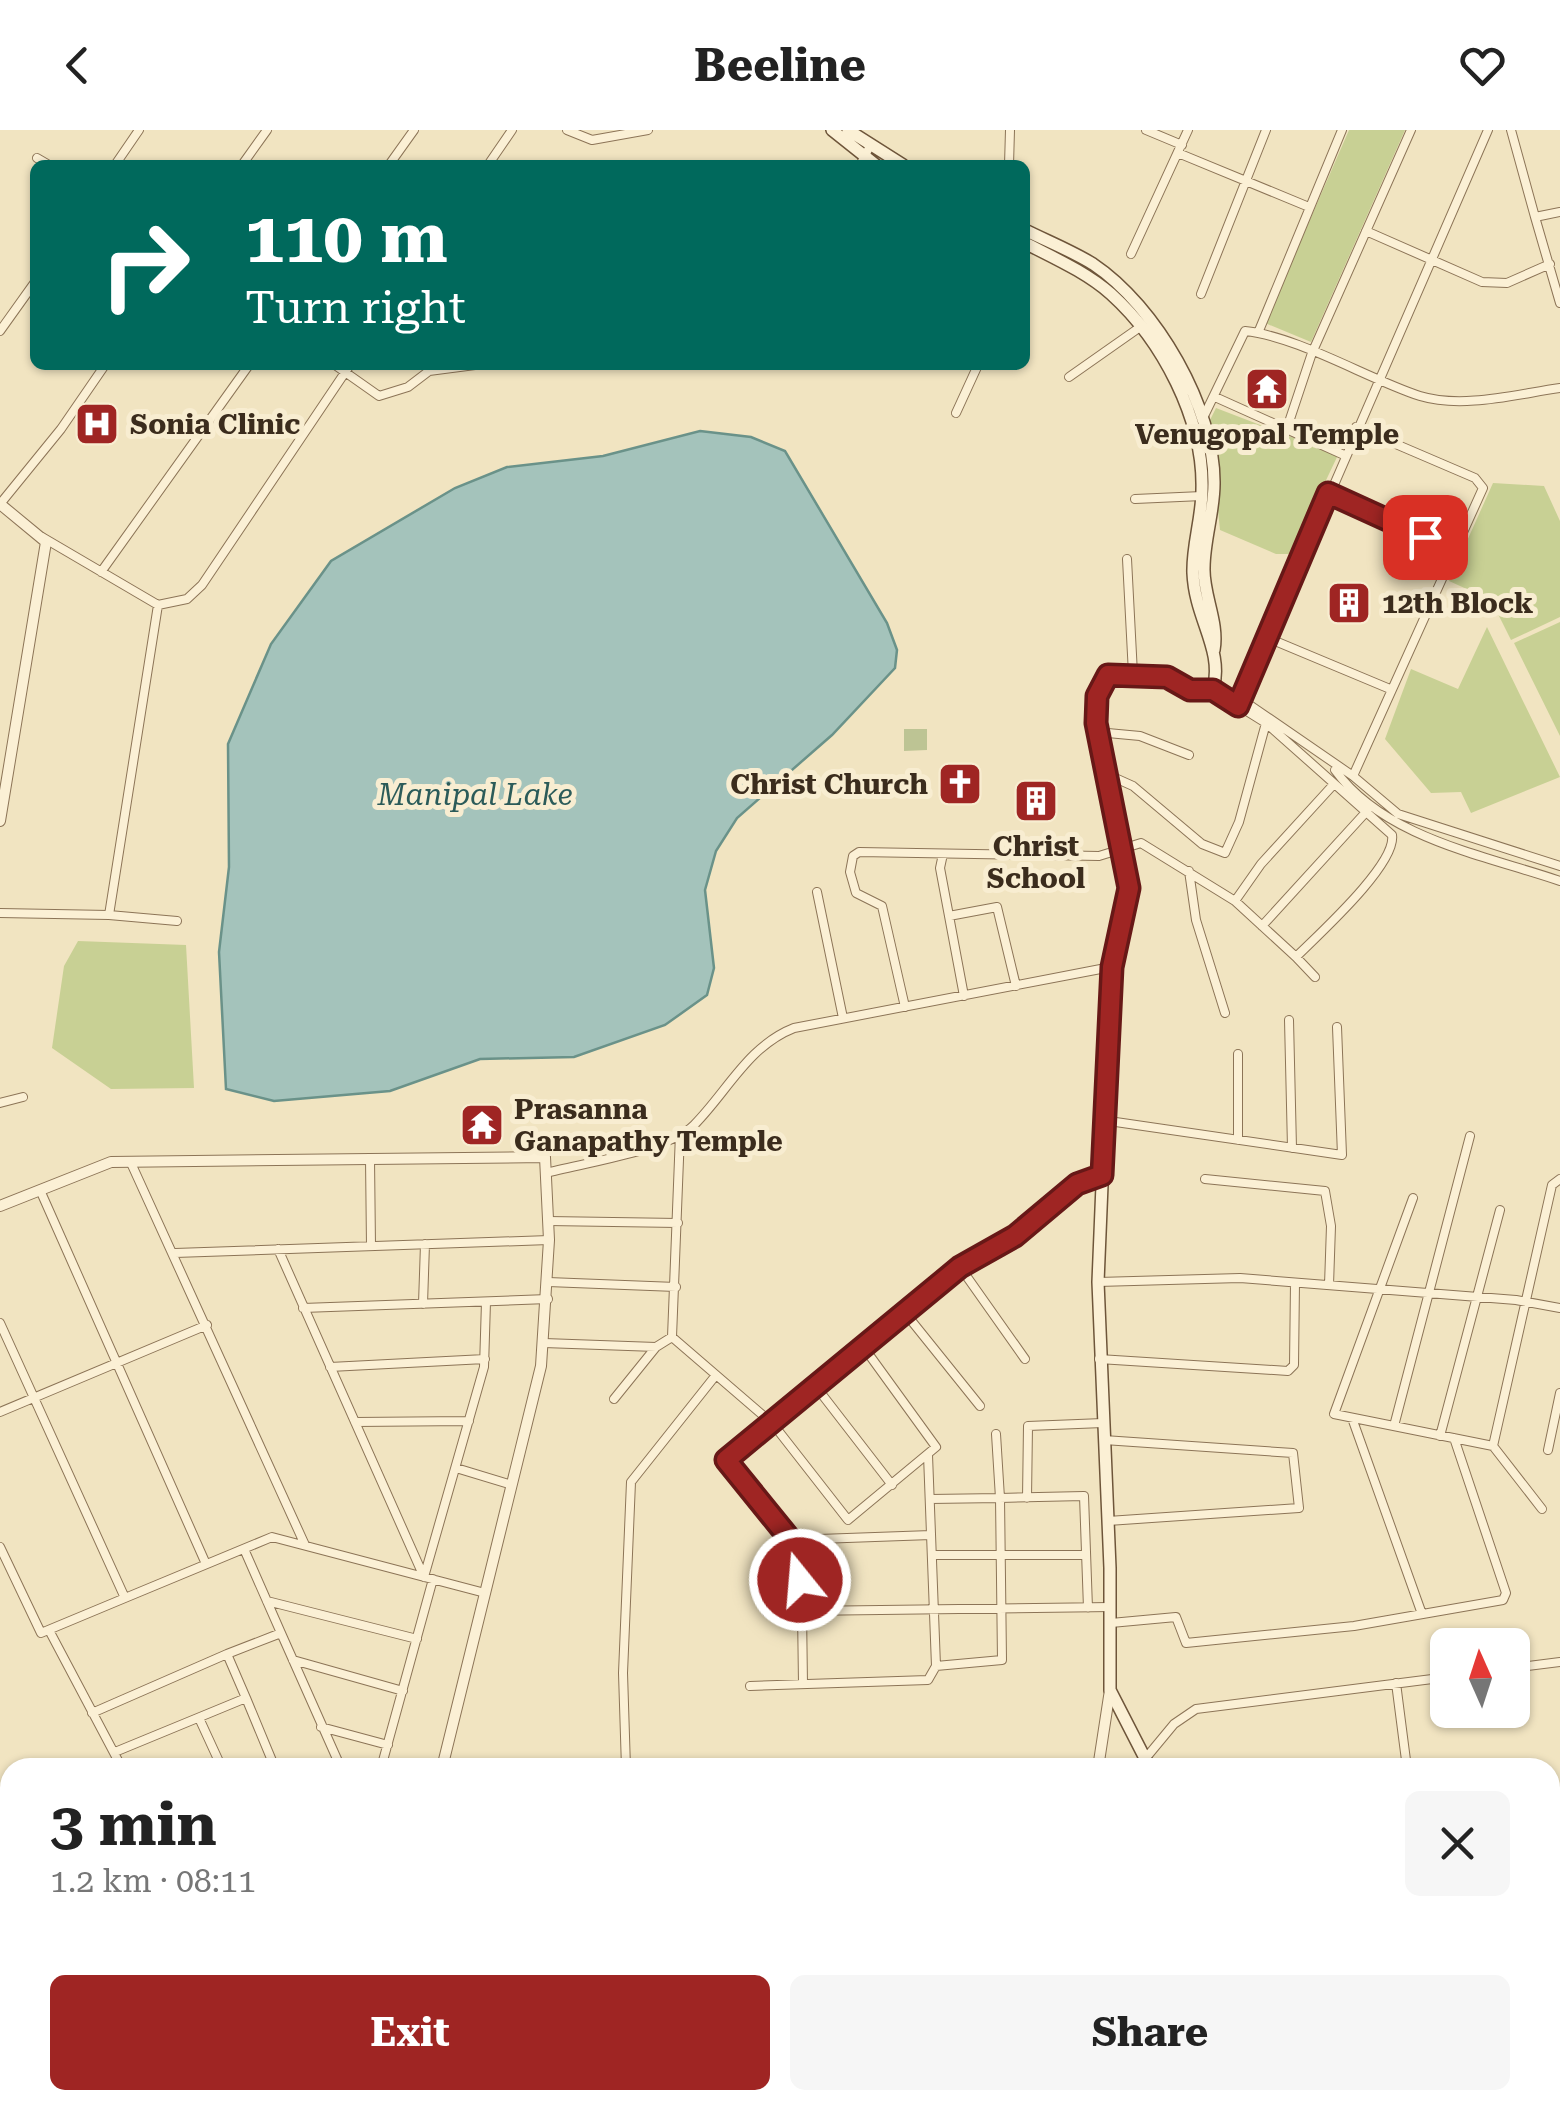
<!DOCTYPE html>
<html lang="en">
<head>
<meta charset="utf-8">
<style>
  :root { --surface:#fff; --page:#f6f6f6; --text:#222; --muted:#767676; --accent:#9f2523 }
  body { margin:0; font-family:"Roboto Serif",serif; background:var(--page); color:var(--text); height:100vh; display:flex; flex-direction:column; font-size:38px; white-space:nowrap }
  * { box-sizing:border-box; margin:0 }
  p { font-size:32px; color:var(--muted) }
  .icon { flex:none; width:55px; height:55px; fill:none; stroke:currentColor; stroke-width:2; stroke-linecap:round; stroke-linejoin:round }
  .map { position:relative; flex:1; overflow:hidden }
  .drawer { position:absolute; left:0px; top:1628px; width:1560px; height:352px; display:flex; flex-direction:column; background:var(--surface); border-radius:30px 30px 0 0; box-shadow:0 2px 8px #0004 }
  .drawer>* { flex:none }
  .banner { position:absolute; left:30px; top:30px; width:1000px; height:210px; border-radius:15px; box-shadow:0 2px 8px #0004; background:#00695c; color:#fff; overflow:hidden }
  .needle { width:65px; rotate:357deg }
  .tools { position:absolute; left:1430px; top:1498px; display:grid; gap:20px }
  .tools a { display:grid; place-items:center; width:100px; height:100px; border-radius:15px; background:var(--surface); box-shadow:0 2px 8px #0004; font-size:50px }
  .pin { position:absolute; display:grid; place-items:center; width:85px; height:85px; color:#fff; margin:-42px; border-radius:20px; box-shadow:0 5px 15px #0006 }
  .me { position:absolute; width:110px; margin:-55px; rotate:343deg; stroke-linejoin:round; filter:drop-shadow(0 0 8px #0008) }
  .turn { display:flex; align-items:center; gap:35px; height:210px; padding:0 50px; font-size:45px }
  .turn .icon { width:130px; height:130px; stroke-width:2.5 }
  .turn b { display:block; font-size:70px; line-height:85px }
  .round { display:grid; place-items:center; flex:none; width:105px; height:105px; border-radius:15px; background:var(--page) }
  .summary { display:flex; align-items:center; justify-content:space-between; height:170px; padding:0 50px }
  h1 { font-size:60px; font-weight:700; line-height:75px }
  .action { display:flex; gap:20px; margin-top:auto; padding:20px 50px }
  .action a { flex:1; height:115px; border-radius:15px; background:var(--accent); color:#fff; font-size:40px; font-weight:700; line-height:115px; text-align:center }
  .action a+a { background:var(--page); color:var(--text) }
  header { display:flex; justify-content:space-between; align-items:center; height:130px; padding:0 50px; background:var(--surface); font-size:45px; font-weight:700 }
  .map>svg:first-child { display:block }
</style>
</head>
<body>
<header><svg class="icon" aria-label="back" viewBox="0 0 24 24"><path d="M15 5l-7 7 7 7"/></svg>Beeline<svg class="icon" aria-label="heart" viewBox="0 0 24 24"><path d="M12 20l-8-8c-3-5 5-10 8-4 3-6 11-1 8 4z"/></svg></header>
<div class="map">
<svg width="1560" height="1979" viewBox="0 0 1560 1979">
  <rect width="100%" height="100%" fill="#f1e4c1"/>
  <path fill="#c8d094" d="M1349,0H1405L1311,212L1265,193Z
    M1216,278L1338,325L1291,424H1276L1220,400L1209,292Z
    M1493,353L1544,356L1560,391V487L1511,510L1491,470L1449,451Z
    M1560,492V606L1514,513Z
    M1487,497L1560,647L1471,683L1461,662L1431,663L1385,609L1411,539L1458,559Z
    M78,811L186,815L194,958L111,959L52,918L64,836Z"/>
  <path fill="#bdc494" d="M904,599H927V620L904,621Z"/>
  <path fill="#a4c3bb" stroke="#6a9289" stroke-width="2.5" d="M700,301L751,307L785,321L887,493L897,520L895,538L832,605L737,688L716,721L705,760L714,838L707,865L665,895L574,927L480,929L390,961L274,971L226,959L219,822L229,737L228,614L271,514L331,431L455,358L507,337L603,326Z"/>
  <g fill="none" stroke-linecap="round" stroke-linejoin="round">
    <defs>
      <path id="minor" d="M567,0L592,10L648,0
        M1146,0L1182,15
        M1511,0L1535,87L1560,82
        M1178,23L1309,77
        M37,28L49,35
        M115,35L139,0
        M242,35L267,0
        M389,35L414,0
        M488,35L512,0
        M860,35L870,16
        M1009,35L1010,0
        M1535,87L1560,173
        M1366,101L1482,152L1507,153L1550,134
        M1131,124L1188,0
        M1201,164L1266,0
        M0,201L35,152
        M1258,203L1342,0
        M335,235L379,266L408,257L429,241L475,235
        M1069,247L1143,195
        M1215,267L1344,325
        M956,283L978,235
        M1203,288L1245,201C1297,206 1370,250 1420,266C1463,279 1517,264 1560,258
        M1286,301L1312,223L1411,0
        M1328,363L1454,420
        M1135,369L1202,366
        M0,374L61,299L105,235
        M42,407L158,475L187,469L202,455L350,235
        M1127,429L1133,544
        M101,442L249,235
        M1268,508L1390,559
        M1241,569L1353,646L1398,684L1560,736
        M1238,576L1488,0
        M1097,602L1140,606L1189,625
        M1335,640C1384,708 1484,725 1560,751
        M1104,643L1133,656L1202,714L1225,723L1239,692L1266,593
        M1353,646L1483,358L1475,348L1356,297
        M943,724L940,738L964,866
        M1189,741L1196,790L1225,883
        M817,762L843,888
        M1235,771L1261,734L1334,654
        M0,783L109,785L158,475
        M109,785L177,791
        M949,786L997,777L1016,856
        M1262,796L1367,681
        M1296,827L1315,847
        M905,877L882,776L856,763L850,742L853,726L859,722L1099,726L1141,713L1235,771L1296,827C1318,805 1397,734 1392,705L1266,593L1213,560
        M1289,890L1292,1018
        M0,973L23,967
        M1102,990L1342,1025L1337,897
        M1238,1010V924
        M370,1029L371,1116
        M131,1033L305,1415
        M546,1043C583,1033 668,1021 694,995C727,962 748,916 794,898L1111,837
        M1205,1049L1325,1061L1331,1096L1329,1155
        M40,1060L206,1434
        M1413,1068L1334,1284L1493,1316L1552,1055L1560,1049
        M548,1091L678,1093
        M278,1119L424,1447
        M175,1123L549,1110
        M960,1137L1025,1229
        M548,1152L676,1157
        M1098,1152L1240,1148L1516,1170L1560,1178
        M423,1174L425,1114
        M303,1178L548,1169
        M906,1184L980,1276
        M0,1193L125,1468L272,1407L485,1463
        M672,1207L773,1294L726,1331L798,1419L802,1481L1111,1477
        M544,1213L656,1217L672,1207L680,1004
        M865,1219L773,1294L848,1390L936,1317L865,1219L960,1137L1015,1106L1077,1054L1102,1045
        M1099,1229L1288,1241L1294,1235L1295,1153
        M330,1237L485,1229
        M817,1258L892,1355
        M614,1269L656,1217
        M0,1282L207,1195
        M1352,1288L1422,1484
        M355,1292L469,1291
        M1394,1296L1470,1006
        M1440,1306L1500,1080
        M1104,1310L1293,1323L1299,1378L1108,1391
        M1493,1316L1542,1379
        M1548,1320L1560,1263
        M928,1325L936,1536L1002,1530L1000,1368L1084,1366L1088,1478
        M456,1338L512,1355
        M1027,1368L1028,1296L1103,1293
        M930,1369L1000,1368L996,1304
        M0,1417L41,1503L125,1468
        M798,1419L819,1409L931,1405
        M932,1425H1086
        M424,1447L484,1237L486,1172
        M267,1471L417,1509
        M767,1482L802,1481L803,1554
        M1111,1493L1176,1487L1186,1513L1354,1496L1503,1470L1506,1463L1454,1308
        M50,1502L122,1638
        M281,1503L341,1638
        M293,1530L403,1561
        M1512,1538L1560,1532
        M1396,1553L1407,1638
        M750,1556L928,1550L936,1536
        M246,1568L275,1638
        M92,1583L227,1524
        M199,1588L222,1638
        M321,1597L388,1615
        M115,1622L246,1568L227,1524L281,1503L244,1419
        M1145,1629L1174,1594L1196,1579L1448,1547
        M381,1638L433,1449
        M626,1638L623,1543L631,1352L716,1245
        M0,1759H10
        M0,1961L15,1979
        M245,1970L246,1979
        M808,1970L813,1979
        M1085,1970L1091,1979
        M1301,1970L1308,1979
        M1385,1970L1400,1979"/>
      <path id="tertiary" d="M0,374L46,412L0,691
        M0,1076L111,1032L545,1027L549,1110L541,1236L442,1638
        M1098,1638L1110,1560
        M352,1970L353,1979
        M1025,1979L1053,1970"/>
      <path id="secondary" d="M832,0L876,35
        M848,0L903,35
        M1025,100C1047,111 1072,121 1093,134C1156,176 1215,278 1214,354C1214,382 1204,410 1204,438C1203,465 1219,492 1214,520
        M1025,113C1054,128 1086,142 1111,164C1162,210 1204,289 1202,360C1202,388 1192,416 1193,443C1195,490 1224,519 1213,560C1189,560 1187,553 1166,547C1149,541 1127,544 1109,545L1097,566L1096,593L1129,758L1111,837L1098,1152L1110,1438V1560L1150,1638
        M1370,1970L1376,1979"/>
    </defs>
    <use href="#minor" stroke="#8c7457" stroke-width="10"/>
    <use href="#tertiary" stroke="#8c7457" stroke-width="12"/>
    <use href="#secondary" stroke="#6e553a" stroke-width="14"/>
    <use href="#minor" stroke="#fbf0d5" stroke-width="8"/>
    <use href="#tertiary" stroke="#fbf0d5" stroke-width="10"/>
    <use href="#secondary" stroke="#fbf0d5" stroke-width="11"/>
  </g>
  <g fill="none" stroke-linecap="round" stroke-linejoin="round">
    <defs>
      <path id="route" d="M800,1450L798,1419L726,1330L960,1137L1015,1106L1077,1054L1102,1045L1112,837L1129,758L1096,593L1097,566L1108,545L1167,547L1190,560H1213L1238,576L1328,363L1425,407"/>
    </defs>
    <use href="#route" stroke="#671817" stroke-width="25"/>
    <use href="#route" stroke="#9f2523" stroke-width="18"/>
  </g>
  <defs>
    <symbol id="temple-square" viewBox="-11 -11 22 22"><rect x="-9" y="-9" width="18" height="18" rx="4" fill="#9f2523" stroke="#f8edd1"/><path d="M0-6L5-2H3V0L6.5 2.5H4V6H1.5V3h-3V6H-4V2.5H-6.5L-3 0V-2H-5Z" fill="#fff"/></symbol>
    <symbol id="hospital-square" viewBox="-11 -11 22 22"><rect x="-9" y="-9" width="18" height="18" rx="4" fill="#9f2523" stroke="#f8edd1"/><path d="M-5-5h3v3.5h4V-5h3V5h-3V1.5h-4V5h-3Z" fill="#fff"/></symbol>
    <symbol id="building-square" viewBox="-11 -11 22 22"><rect x="-9" y="-9" width="18" height="18" rx="4" fill="#9f2523" stroke="#f8edd1"/><path d="M-4-6H4V6H1V3H-1V6H-4ZM-2.5-4.3h1.7v1.8h-1.7ZM.8-4.3h1.7v1.8H.8ZM-2.5-1h1.7V.8h-1.7ZM.8-1h1.7V.8H.8Z" fill="#fff"/></symbol>
    <symbol id="church-square" viewBox="-11 -11 22 22"><rect x="-9" y="-9" width="18" height="18" rx="4" fill="#9f2523" stroke="#f8edd1"/><path d="M-1.2-6h2.4v3.5h3.3v2.4h-3.3V6h-2.4V-.1h-3.3v-2.4h3.3Z" fill="#fff"/></symbol>
  </defs>
  <g fill-rule="evenodd">
    <use href="#temple-square" x="1242" y="234" width="50" height="50"/>
    <use href="#hospital-square" x="72" y="269" width="50" height="50"/>
    <use href="#building-square" x="1324" y="448" width="50" height="50"/>
    <use href="#church-square" x="935" y="629" width="50" height="50"/>
    <use href="#building-square" x="1011" y="646" width="50" height="50"/>
    <use href="#temple-square" x="457" y="970" width="50" height="50"/>
  </g>
  <g text-anchor="middle" dominant-baseline="central" stroke-width="10" stroke-linejoin="round" paint-order="stroke">
    <g font-size="28" font-weight="bold" fill="#3b2c1d" stroke="#f8edd1" text-anchor="start">
      <text x="130" y="294">Sonia Clinic</text>
      <text x="1267" y="304" text-anchor="middle">Venugopal Temple</text>
      <text x="1382" y="473">12th Block</text>
      <text x="928" y="654" text-anchor="end">Christ Church</text>
      <text x="1036" y="716" text-anchor="middle">Christ<tspan x="1036" dy="32">School</tspan></text>
      <text x="514" y="979">Prasanna<tspan x="514" dy="32">Ganapathy Temple</tspan></text>
    </g>
    <g font-size="30" font-style="italic" fill="#2b5b59" stroke="#f8edd1">
      <text x="475" y="664">Manipal Lake</text>
    </g>
  </g>
</svg>
<div class="tools">
<a><svg class="needle" viewBox="-14 -14 28 28"><path d="M0-13l5 13h-10z" fill="#e53935"/><path d="M0 13l5-13h-10z" fill="#767676"/></svg></a>
</div>
<div class="pin" style="left:1425px;top:407px;background:#d93025"><svg class="icon" aria-label="arrive" viewBox="0 0 24 24"><path d="M6 21V4h12l-3 4 3 4H6"/></svg></div>
<svg class="me" style="left:800px;top:1450px" viewBox="-20 -20 40 40"><circle r="17" fill="#9f2523" stroke="#fff" stroke-width="3"/><path d="M0-11L8 9 0 5-8 9z" fill="#fff"/></svg>
<div class="banner">
<div class="turn"><svg class="icon" aria-label="right" viewBox="0 0 24 24"><path d="M7 20v-9h11M14 6l5 5-5 5"/></svg><div><b>110 m</b>Turn right</div></div>
</div>
<section class="drawer">
<div class="summary"><div><h1>3 min</h1><p>1.2 km · 08:11</p></div><a class="round"><svg class="icon" aria-label="close" viewBox="0 0 24 24"><path d="M6 6l12 12M18 6L6 18"/></svg></a></div>
<div class="action"><a>Exit</a><a>Share</a></div>
</section>
</div>
</body>
</html>
